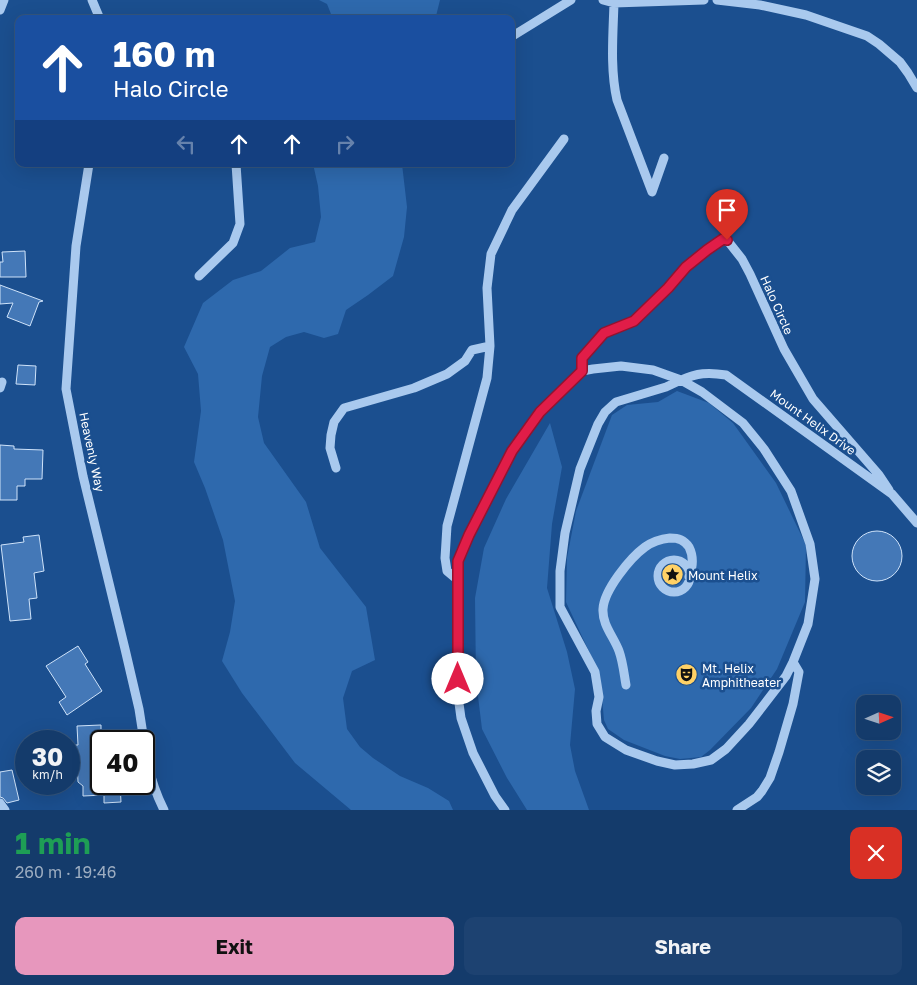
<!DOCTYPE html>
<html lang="en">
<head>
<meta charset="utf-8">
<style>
  :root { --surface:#143b6b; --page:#1d4271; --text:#f1f3f6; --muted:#9dadc1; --line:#33557e; --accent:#e797bd }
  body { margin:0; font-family:"Golos Text",sans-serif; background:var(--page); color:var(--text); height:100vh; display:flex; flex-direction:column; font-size:19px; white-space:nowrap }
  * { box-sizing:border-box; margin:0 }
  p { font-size:16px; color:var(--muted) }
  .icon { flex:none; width:28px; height:28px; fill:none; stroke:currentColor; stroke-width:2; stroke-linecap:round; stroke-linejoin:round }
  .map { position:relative; height:810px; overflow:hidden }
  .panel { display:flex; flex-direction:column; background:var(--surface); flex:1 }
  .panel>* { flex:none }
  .guide { position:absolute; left:15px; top:15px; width:500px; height:152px; border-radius:10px; box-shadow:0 5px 20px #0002,0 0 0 1px var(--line); background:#1a4fa0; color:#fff; overflow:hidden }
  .needle { width:32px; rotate:87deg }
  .buttons { position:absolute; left:856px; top:695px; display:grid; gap:10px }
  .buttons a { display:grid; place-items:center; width:45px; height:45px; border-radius:10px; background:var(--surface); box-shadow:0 5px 20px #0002,0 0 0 1px var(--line); font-size:25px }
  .speed { position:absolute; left:15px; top:730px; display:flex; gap:10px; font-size:25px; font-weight:700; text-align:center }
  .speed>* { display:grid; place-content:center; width:65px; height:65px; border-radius:50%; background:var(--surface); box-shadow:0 5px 20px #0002,0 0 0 1px var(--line); line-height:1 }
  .speed small { font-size:12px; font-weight:400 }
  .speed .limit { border:2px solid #111; border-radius:8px; background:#fff; color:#111 }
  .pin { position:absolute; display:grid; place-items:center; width:42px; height:42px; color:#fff; margin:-51px -21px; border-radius:50% 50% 50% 0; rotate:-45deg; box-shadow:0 0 5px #0007 }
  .pin .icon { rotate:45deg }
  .me { position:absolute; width:55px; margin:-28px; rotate:0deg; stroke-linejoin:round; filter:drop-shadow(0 0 4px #0008) }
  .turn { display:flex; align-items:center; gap:18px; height:105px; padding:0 15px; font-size:22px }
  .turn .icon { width:65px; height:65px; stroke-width:2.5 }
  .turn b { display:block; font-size:35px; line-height:42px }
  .lanes { display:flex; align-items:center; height:48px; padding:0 15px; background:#0003; justify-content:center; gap:25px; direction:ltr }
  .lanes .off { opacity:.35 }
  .round { display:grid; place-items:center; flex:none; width:52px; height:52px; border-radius:10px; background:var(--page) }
  .overview { display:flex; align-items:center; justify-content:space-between; height:85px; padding:0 15px }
  h1 { font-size:30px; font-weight:700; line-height:38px; color:#1e9e55 }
  .action { display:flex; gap:10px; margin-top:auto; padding:10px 15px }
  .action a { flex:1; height:58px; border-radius:10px; background:var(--accent); color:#111; font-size:20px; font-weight:700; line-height:58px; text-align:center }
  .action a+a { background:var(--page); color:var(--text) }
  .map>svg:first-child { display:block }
</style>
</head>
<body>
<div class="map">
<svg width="917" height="810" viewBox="0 0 917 810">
  <rect width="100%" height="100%" fill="#1b4f8f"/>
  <path fill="#2e69ad" d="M319,0H440L436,16L433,19H333L327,4Z
    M313,164H402L407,207L404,237L393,276L368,295L346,310L338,334L324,338L304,332L286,337L270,347L262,376L258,417L264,443L306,502L320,548L366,607L375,660L352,671L343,698L347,729L360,747L373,758L400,776L428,788L449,801L453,810H351L295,763L242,693L222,661L230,632L235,601L223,540L205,488L194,462L201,411L198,374L184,347L203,303L233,280L261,271L290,248L315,242L321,217L318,186Z
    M677,391L709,403L733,423L776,483L806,545L805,602L777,669L751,708L710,750L701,757L680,759L665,756L624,740L608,729L604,720L600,675L566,602L567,558L576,511L612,415L627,405L658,402Z
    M550,423L562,467L552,524L547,588L567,652L575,689L570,745L575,771L589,810H527L507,778L482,729L476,680L475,598L484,548L506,499Z"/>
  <path fill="#4478b7" stroke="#cfe3fa" d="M25,251L26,277H0V262H3L2,252Z
    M0,285L43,301L39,302L30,326L7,317L13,303L0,304Z
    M18,365L36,366L35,385L16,384Z
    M0,445L14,446V449L43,450L42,479H25V486H17V500H0Z
    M852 556a25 25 0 1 1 50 0a25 25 0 1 1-50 0Z
    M39,535L44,571L34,573L37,598L29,599L31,619L10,621L1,545L24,542L23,537Z
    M78,646L88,662L85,664L102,691L67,715L59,702L66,697L46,666Z
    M101,725V784H120L121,802L104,803V795L83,796V786L78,782L77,760H73L72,745H78L77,726Z
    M12,770L19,800L7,803L3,798L0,797V772Z"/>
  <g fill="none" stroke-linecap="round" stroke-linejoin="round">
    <path stroke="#a9c9ee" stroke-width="9" d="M92,0L100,19
      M603,0L614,3L704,0
      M717,0L760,5L806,15L867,36L879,44L900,62L908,73L917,88
      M614,3C613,35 610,69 617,100L652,192L664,158
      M0,10L4,0
      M511,37L571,0
      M89,164L76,246L66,389L83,476L125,649L139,709L144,741
      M199,276L233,243L240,224L236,164
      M582,371V358L604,333L633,321L669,288L686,267L707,250L723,239L727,240L742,259L750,274L784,349L813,399L879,475L889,490
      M681,380L702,392L743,423L764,449L791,491L810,544L815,579L808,624L793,662L786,676L749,724L726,749L711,760L693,764L675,765L657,761L626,750L605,737L597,724L596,711L599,697L595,672L560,607V571L565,533L580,469L598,424L605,412L616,402L666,387Z
      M0,388L2,382
      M336,468L330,448L331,435L334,422L344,408L414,388L447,374L465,361L472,350L490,346
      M658 576a16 16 0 1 1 32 0a16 16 0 1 1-32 0Z
      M459,581L447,571L445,558L447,526L487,378L490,346L487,288L491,254L512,210L564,139
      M626,685C624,674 623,662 619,651C614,637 602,625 603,609C604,590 630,558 645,547C652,542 661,539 670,538C679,538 684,540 689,547C694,557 693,567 689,577
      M144,742C147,767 153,788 164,810
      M0,803L5,810
      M505,810L495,796L473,753L461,718L458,696V561L469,535L512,451L540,412L582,371L593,369L621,366L653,370L681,380C697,373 708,372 726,375L892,494L917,523
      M737,810L757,797L762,791L770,778L779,752L793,704L799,672L793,662"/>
  </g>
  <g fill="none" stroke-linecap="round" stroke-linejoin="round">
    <defs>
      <path id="route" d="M458,679V561L469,535L512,451L540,412L582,371V358L604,333L634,321L668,288L686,267L707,250L723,239L727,240"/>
    </defs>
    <use href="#route" stroke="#92132f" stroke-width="12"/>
    <use href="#route" stroke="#e11d48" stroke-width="9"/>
  </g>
  <defs>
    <symbol id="sight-disc" viewBox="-11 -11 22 22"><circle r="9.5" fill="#ffd166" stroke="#1b4f8f"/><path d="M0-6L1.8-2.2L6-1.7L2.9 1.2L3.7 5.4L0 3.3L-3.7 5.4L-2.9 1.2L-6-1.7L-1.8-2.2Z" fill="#111"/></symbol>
    <symbol id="theatre-disc" viewBox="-11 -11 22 22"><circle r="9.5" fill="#ffd166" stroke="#1b4f8f"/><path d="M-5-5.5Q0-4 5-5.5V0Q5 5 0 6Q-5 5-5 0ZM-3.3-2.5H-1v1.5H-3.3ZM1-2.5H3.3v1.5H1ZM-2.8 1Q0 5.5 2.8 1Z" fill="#111"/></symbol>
  </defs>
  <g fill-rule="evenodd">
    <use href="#sight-disc" x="660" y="562" width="25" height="25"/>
    <use href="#theatre-disc" x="674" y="662" width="25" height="25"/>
  </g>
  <g text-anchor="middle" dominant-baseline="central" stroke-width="5" stroke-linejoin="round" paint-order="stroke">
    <g font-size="12" fill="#fff" stroke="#1b4f8f">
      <text transform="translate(777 305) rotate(66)">Halo Circle</text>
      <text transform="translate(813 422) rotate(36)">Mount Helix Drive</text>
      <text transform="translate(92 452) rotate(78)">Heavenly Way</text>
    </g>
    <g font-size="12" fill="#fff" stroke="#1b4f8f" text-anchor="start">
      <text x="688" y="575">Mount Helix</text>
      <text x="702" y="668">Mt. Helix<tspan x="702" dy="14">Amphitheater</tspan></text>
    </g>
  </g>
</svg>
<div class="buttons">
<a><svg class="needle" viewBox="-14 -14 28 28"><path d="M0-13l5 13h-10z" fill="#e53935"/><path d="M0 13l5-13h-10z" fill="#9dadc1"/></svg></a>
<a><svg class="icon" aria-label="layers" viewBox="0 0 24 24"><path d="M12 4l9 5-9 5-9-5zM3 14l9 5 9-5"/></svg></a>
</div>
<div class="speed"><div>30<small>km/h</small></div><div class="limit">40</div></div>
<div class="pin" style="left:727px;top:240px;background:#d93025"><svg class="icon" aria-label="arrive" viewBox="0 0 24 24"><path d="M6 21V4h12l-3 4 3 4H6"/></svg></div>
<svg class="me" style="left:458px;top:679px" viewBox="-20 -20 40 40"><circle r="19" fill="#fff"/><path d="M0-13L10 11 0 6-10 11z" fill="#e11d48"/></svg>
<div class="guide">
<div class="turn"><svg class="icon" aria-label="ahead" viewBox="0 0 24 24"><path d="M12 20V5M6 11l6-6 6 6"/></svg><div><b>160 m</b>Halo Circle</div></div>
<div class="lanes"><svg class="icon off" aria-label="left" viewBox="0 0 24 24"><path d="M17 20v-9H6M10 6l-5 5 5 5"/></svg><svg class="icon" aria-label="ahead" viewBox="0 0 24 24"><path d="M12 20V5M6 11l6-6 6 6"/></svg><svg class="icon" aria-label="ahead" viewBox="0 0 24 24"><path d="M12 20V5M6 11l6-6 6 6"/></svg><svg class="icon off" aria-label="right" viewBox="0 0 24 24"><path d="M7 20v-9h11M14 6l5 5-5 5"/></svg></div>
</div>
</div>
<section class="panel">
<div class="overview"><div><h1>1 min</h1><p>260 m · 19:46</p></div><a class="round" style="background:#d93025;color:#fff"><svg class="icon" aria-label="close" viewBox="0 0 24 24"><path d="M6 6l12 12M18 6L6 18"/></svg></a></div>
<div class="action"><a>Exit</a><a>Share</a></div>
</section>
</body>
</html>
